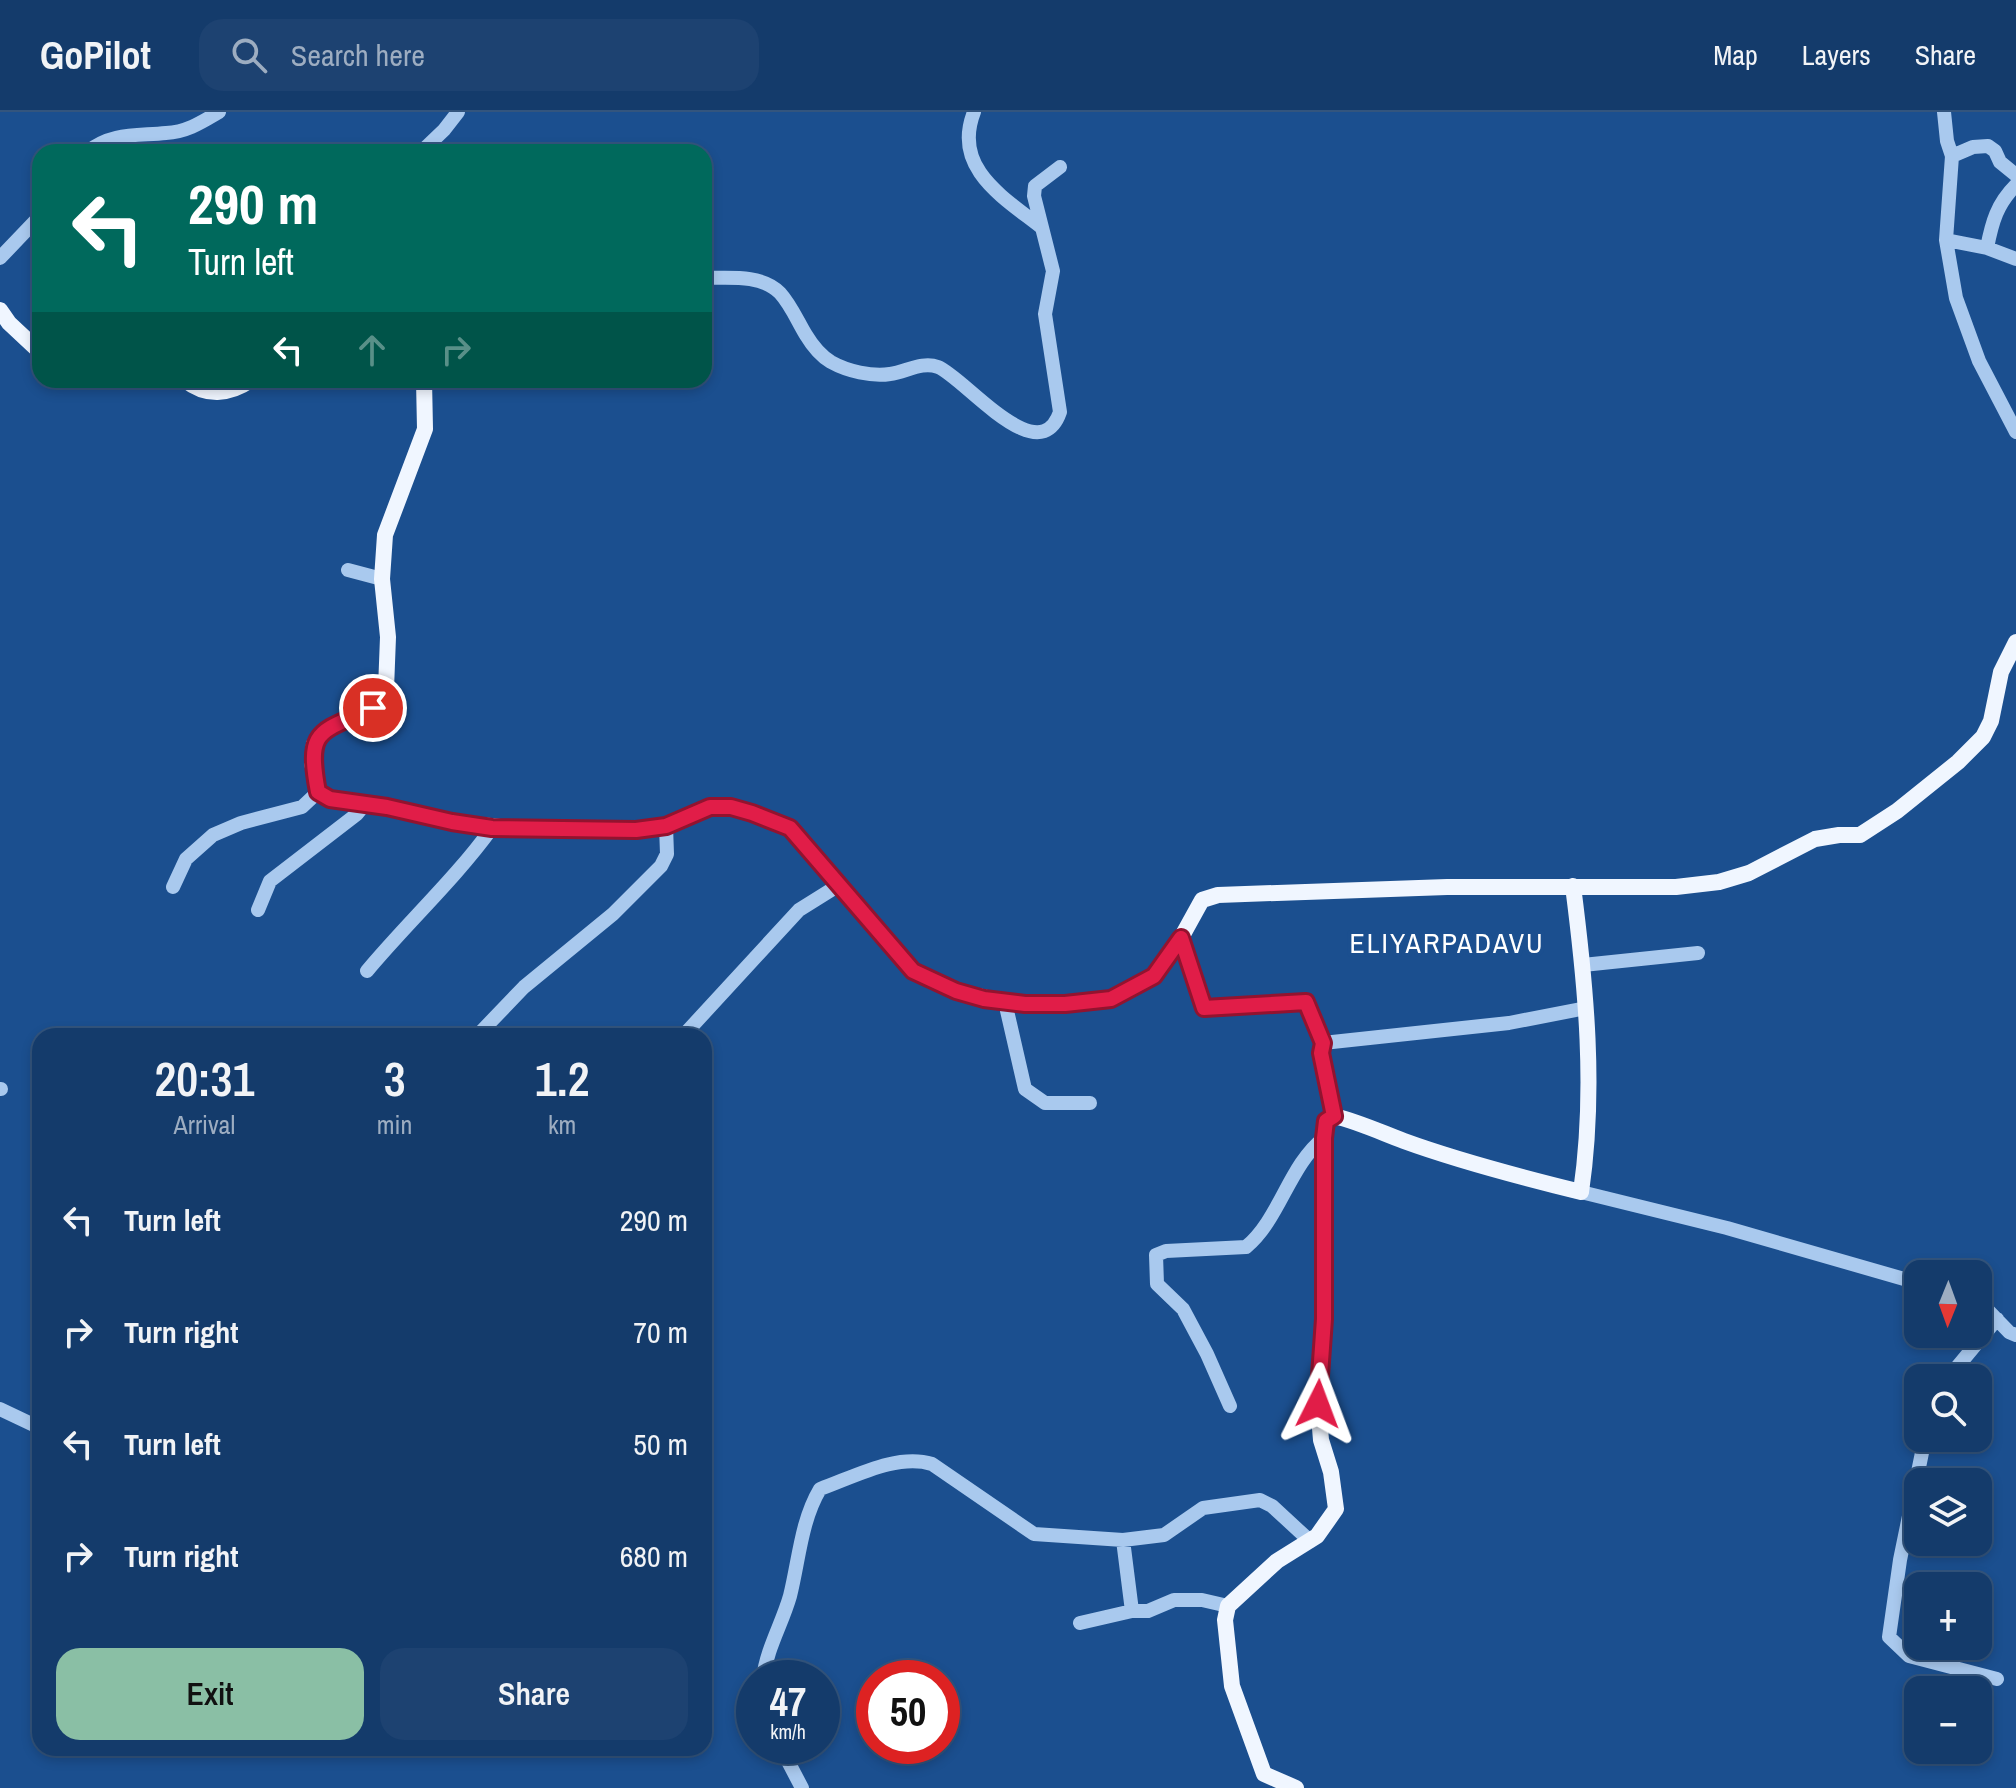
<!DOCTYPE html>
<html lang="en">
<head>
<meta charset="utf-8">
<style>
  :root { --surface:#143b6b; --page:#1d4271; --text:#f1f3f6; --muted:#9dadc1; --line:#33557e; --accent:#8abfa5 }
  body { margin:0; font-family:"Archivo Narrow",sans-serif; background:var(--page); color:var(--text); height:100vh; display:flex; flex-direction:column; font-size:30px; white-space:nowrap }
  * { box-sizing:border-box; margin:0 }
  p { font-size:26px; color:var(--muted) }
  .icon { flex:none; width:44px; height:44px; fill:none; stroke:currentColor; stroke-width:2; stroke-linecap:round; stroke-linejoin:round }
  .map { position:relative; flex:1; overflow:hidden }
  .details { position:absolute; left:32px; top:916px; width:680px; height:728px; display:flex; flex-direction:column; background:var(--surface); border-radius:24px; box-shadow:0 4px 12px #0003,0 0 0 2px var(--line) }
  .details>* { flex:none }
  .hud { position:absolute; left:32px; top:32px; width:680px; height:244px; border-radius:24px; box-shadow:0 4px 12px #0003,0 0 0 2px var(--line); background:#00695c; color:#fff; overflow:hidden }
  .needle { width:52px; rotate:181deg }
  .buttons { position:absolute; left:1904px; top:1148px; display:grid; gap:16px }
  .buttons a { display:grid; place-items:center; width:88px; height:88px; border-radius:16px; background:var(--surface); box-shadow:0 4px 12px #0003,0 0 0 2px var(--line); font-size:40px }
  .speed { position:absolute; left:736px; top:1548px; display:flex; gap:16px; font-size:40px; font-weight:700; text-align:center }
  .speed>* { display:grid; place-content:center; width:104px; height:104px; border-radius:50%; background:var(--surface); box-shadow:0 4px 12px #0003,0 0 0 2px var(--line); line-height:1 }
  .speed small { font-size:20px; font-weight:400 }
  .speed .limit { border:12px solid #d22; background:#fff; color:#111 }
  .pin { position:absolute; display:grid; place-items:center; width:68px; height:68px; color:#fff; margin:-34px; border:4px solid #fff; border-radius:50%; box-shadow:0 2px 8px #0007 }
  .me { position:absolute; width:88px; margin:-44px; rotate:3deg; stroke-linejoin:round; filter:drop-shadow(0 0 6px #0008) }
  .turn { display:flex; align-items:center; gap:28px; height:168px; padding:0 24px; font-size:36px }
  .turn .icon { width:104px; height:104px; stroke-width:2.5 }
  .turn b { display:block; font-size:56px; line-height:68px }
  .lanes { display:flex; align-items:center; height:76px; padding:0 24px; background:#0003; justify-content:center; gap:40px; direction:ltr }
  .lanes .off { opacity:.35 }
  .eta { display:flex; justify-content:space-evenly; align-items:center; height:136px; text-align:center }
  .eta b { font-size:48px; font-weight:600; line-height:56px }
  .action { display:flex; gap:16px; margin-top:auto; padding:16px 24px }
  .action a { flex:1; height:92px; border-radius:24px; background:var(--accent); color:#111; font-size:32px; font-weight:600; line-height:92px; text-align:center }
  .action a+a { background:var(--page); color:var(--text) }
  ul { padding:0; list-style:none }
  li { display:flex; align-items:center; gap:24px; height:112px; padding:0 24px }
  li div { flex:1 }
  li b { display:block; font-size:30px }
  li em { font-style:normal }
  header { display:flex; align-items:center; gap:48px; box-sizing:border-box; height:112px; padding:0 40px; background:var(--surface); border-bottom:2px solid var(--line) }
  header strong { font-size:38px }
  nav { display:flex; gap:44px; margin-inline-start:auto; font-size:28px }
  .search { width:560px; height:72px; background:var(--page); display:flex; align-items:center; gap:20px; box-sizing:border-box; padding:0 28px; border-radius:24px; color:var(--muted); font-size:30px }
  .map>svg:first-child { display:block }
</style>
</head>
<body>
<header>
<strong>GoPilot</strong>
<div class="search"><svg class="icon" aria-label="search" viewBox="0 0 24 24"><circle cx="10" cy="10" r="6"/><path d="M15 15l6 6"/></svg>Search here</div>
<nav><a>Map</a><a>Layers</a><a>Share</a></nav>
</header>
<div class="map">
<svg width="2016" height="1676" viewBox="0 0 2016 1676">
  <rect width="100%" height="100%" fill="#1b4f8f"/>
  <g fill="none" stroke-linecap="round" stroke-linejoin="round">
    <path stroke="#a9c9ee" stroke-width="14" d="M974,0C952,56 1003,85 1041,115
      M1944,0L1947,29L1952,44L1946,128L1956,186L1979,249L2016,320
      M87,40C112,20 137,24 166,21C187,20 202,10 219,0
      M421,40L444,18L458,0
      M1952,44L1973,35L1988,34L1995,39L2000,50L2016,63
      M1946,128L1987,136L2016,147
      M1987,136C1992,110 1997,92 2016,73
      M0,146L40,104
      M704,166C728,166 762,162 780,181C791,193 798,210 806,223C812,233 821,244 831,250C847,259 872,265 890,262C906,260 922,249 938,255C964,265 1039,361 1060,300L1045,202L1053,159L1034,84L1035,74L1060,55
      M348,458L382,467
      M173,775L186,747L213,723L241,711L302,695L318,680
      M258,798L270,769L357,702L365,692
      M1181,826L1204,896L1306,890L1323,931L1321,941L1334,1004
      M1583,853L1698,841
      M367,859C408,810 455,767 492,716
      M1005,890L1025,977L1045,991H1090
      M477,924L524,875L613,802L661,754L667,742L666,714
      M683,924L799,798L839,773
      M1323,931L1509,911L1586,896
      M0,977H1
      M1581,1080L1727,1116L1918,1171
      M1978,1188L2009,1220L2016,1223
      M1948,1266L1997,1207
      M1230,1294L1207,1242L1183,1197L1157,1172L1156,1143L1166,1139L1246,1135C1280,1107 1289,1053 1324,1026
      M0,1297L40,1316
      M1925,1326L1900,1448L1889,1525L1909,1544L1997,1567
      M1123,1428L1132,1499
      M1080,1511L1132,1499H1148L1174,1488H1202L1228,1494
      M763,1566C767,1536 782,1512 790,1484C799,1448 801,1409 820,1377C854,1365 897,1341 932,1352L1034,1422L1123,1428L1164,1423L1203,1396L1260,1388L1272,1394L1310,1429
      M780,1634L802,1676"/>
    <path stroke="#f0f6ff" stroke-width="16" d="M0,198L9,211L40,240
      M185,268C206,285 229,283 251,268
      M424,268L425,317L385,423L382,467L388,525L386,577L373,596L321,621L314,632L312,651L318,680L330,687L387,695L452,710L518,717L636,718L666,714L710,695H731L752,701L790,716L913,859L956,879L1005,890L1065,892L1111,887L1154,864L1181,826L1202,788L1218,783L1447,775H1676L1719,770L1749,761L1815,727L1839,723H1860L1897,699L1958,650L1983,625L1991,609L2001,560L2016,530
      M1296,1676L1264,1662L1232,1574L1225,1508L1228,1494L1277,1449L1317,1424L1336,1397L1331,1360L1321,1328L1318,1292L1324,1207L1326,1009L1334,1004C1359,1010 1380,1020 1404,1029C1459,1049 1524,1066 1581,1080C1596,978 1586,875 1573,774"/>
  </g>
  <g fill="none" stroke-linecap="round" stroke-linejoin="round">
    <defs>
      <path id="route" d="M373,596C319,621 306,616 318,680L330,687L387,695L452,710L492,716L636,718L666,714L710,695H731L752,701L790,716L913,859L956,879L984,887L1025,892H1065L1111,887L1154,864L1181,826L1204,896L1306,890L1323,931L1321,941L1334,1004L1326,1009L1324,1026V1207L1318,1292"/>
    </defs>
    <use href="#route" stroke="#92132f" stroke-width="20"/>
    <use href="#route" stroke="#e11d48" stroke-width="14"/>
  </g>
  <g text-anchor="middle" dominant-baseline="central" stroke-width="8" stroke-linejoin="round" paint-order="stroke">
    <g font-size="28" letter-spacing="2" fill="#fff" stroke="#1b4f8f">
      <text x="1447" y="831">ELIYARPADAVU</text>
    </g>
  </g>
</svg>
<div class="buttons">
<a><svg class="needle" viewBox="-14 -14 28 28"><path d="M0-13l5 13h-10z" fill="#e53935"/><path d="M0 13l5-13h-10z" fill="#9dadc1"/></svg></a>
<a><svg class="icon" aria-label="search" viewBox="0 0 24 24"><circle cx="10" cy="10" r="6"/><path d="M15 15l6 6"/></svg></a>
<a><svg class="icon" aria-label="layers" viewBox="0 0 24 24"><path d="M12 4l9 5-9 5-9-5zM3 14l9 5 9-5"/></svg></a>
<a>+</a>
<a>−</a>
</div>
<div class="speed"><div>47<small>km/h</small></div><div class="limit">50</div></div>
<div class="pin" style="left:373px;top:596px;background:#d93025"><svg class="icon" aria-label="arrive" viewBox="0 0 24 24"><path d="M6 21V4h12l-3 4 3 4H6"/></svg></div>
<svg class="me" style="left:1318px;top:1292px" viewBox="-20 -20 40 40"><path d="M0-17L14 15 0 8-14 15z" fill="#e11d48" stroke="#fff" stroke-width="4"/></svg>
<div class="hud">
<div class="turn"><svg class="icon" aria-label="left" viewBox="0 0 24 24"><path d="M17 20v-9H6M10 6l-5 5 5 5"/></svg><div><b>290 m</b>Turn left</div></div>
<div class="lanes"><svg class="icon" aria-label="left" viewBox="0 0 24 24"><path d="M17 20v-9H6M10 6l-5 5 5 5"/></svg><svg class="icon off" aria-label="ahead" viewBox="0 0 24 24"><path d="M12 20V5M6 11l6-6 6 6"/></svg><svg class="icon off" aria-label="right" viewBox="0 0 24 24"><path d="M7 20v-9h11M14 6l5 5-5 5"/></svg></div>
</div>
<section class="details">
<div class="eta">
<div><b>20:31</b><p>Arrival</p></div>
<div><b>3</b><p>min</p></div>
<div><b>1.2</b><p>km</p></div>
</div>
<ul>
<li><svg class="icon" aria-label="left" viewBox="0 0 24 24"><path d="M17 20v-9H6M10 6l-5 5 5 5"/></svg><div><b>Turn left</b></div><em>290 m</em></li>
<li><svg class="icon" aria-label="right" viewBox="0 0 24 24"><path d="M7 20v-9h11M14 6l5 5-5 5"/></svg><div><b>Turn right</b></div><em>70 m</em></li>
<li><svg class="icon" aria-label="left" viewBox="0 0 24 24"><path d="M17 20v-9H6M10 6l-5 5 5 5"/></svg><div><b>Turn left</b></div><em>50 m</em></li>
<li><svg class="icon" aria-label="right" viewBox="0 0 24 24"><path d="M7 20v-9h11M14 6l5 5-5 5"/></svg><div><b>Turn right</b></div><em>680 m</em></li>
</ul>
<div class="action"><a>Exit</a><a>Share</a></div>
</section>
</div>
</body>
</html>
